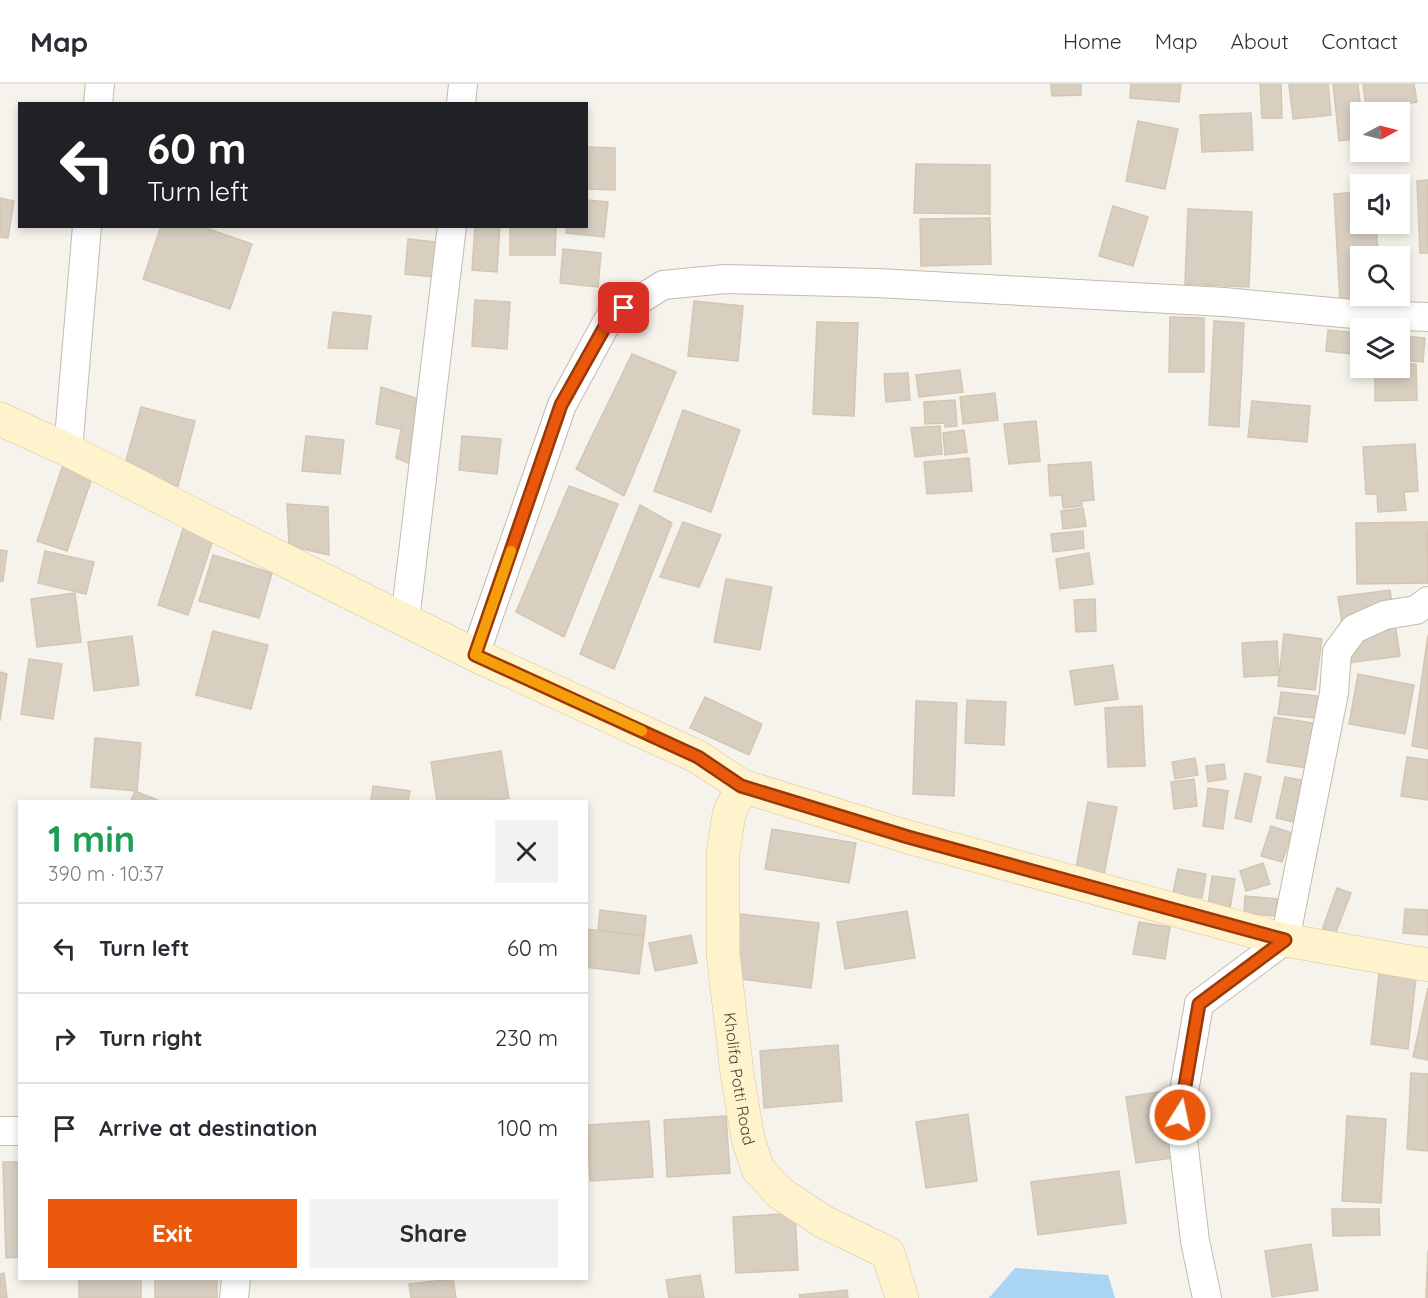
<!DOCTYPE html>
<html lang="en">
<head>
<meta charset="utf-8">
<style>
  :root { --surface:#fff; --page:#f2f2f3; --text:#2b2b33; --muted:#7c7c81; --line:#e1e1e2; --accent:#ea580c }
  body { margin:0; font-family:Quicksand,sans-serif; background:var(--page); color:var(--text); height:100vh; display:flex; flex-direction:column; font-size:22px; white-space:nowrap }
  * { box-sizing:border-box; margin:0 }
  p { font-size:20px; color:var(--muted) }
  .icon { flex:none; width:33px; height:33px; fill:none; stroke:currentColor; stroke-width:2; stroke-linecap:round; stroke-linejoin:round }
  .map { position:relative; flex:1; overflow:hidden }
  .sheet { position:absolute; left:18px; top:716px; width:570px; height:480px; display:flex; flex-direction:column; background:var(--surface); border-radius:0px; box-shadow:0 3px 9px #0003 }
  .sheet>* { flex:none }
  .banner { position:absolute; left:18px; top:18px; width:570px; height:126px; border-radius:0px; box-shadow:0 3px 9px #0003; background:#202124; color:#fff; overflow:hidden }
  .needle { width:39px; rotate:83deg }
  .buttons { position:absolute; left:1350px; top:18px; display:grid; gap:12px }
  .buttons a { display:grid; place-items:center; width:60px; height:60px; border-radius:0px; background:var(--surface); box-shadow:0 3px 9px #0003; font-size:30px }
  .pin { position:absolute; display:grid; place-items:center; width:51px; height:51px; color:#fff; margin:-26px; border-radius:12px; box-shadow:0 3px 9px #0006 }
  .me { position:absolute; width:66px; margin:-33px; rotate:10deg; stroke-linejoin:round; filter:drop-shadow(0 0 4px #0008) }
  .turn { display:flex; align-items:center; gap:21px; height:126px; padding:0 30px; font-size:27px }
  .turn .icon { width:78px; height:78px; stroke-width:2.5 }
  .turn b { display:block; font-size:42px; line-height:51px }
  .round { display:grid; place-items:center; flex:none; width:63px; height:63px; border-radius:0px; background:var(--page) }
  .headline { display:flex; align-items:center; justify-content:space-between; height:102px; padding:0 30px }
  h1 { font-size:36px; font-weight:700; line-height:45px; color:#1e9e55 }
  .button { display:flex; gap:12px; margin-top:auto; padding:12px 30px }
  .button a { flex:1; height:69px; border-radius:0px; background:var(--accent); color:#fff; font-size:24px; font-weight:700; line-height:69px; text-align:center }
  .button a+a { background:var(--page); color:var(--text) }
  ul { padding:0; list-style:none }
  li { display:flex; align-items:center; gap:18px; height:90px; padding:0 30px; border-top:2px solid var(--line) }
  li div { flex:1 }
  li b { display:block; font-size:22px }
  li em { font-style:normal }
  header { display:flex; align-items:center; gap:36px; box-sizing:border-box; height:84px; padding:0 30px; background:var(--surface); border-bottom:2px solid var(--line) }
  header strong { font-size:28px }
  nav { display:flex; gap:33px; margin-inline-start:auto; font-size:21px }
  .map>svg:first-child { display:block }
</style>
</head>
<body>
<header>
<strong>Map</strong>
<nav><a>Home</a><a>Map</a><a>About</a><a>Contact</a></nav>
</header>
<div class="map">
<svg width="1428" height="1214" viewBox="0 0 1428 1214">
  <rect width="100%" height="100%" fill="#f6f3ec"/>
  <path fill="#a9d4f2" d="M1015,1184L1108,1191L1115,1214H989Z"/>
  <path fill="#d8cfc1" stroke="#d3c7b4" stroke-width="1.5" d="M1051,0H1081V11L1052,12Z
    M1131,0H1181L1179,18L1130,14Z
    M1260,0H1281L1282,34H1262Z
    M1289,0H1328L1331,31L1293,35Z
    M1333,0H1358L1361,28L1360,54L1339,57Z
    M1363,0H1414L1417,18L1366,25Z
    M1251,29L1253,66L1202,68L1200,31Z
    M1138,37L1178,45L1165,105L1126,97Z
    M586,63L615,64V106L586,105Z
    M916,80L990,81V130L914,129Z
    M1428,96V169H1420L1417,97Z
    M1360,108V140H1376L1378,172H1360V212H1380V214L1340,217L1334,110Z
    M0,114L14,117L8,154L0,153Z
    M586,116L608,118L604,153L566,149L567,142H586Z
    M1113,122L1148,133L1133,182L1099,172Z
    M1188,125L1252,128L1249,203L1185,200Z
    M990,134L991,180L921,182L920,135Z
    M161,142H200L252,160L230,225L143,195Z
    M475,142H500L497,188L472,186Z
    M510,142H556L555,171H510Z
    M408,155L446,159L443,194L405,190Z
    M563,165L601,169L598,203L560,199Z
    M475,216L510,218L507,265L472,262Z
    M694,217L743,222L738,277L688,272Z
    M333,228L371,232L367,265L328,264Z
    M1170,233L1204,234V288H1169Z
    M1214,237L1244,239L1239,343L1209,341Z
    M817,238L858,239L854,332L813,330Z
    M1328,246L1360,249V271L1326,267Z
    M1400,252L1425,254L1423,278L1400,276Z
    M632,270L676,288L624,412L576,385Z
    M1400,280H1416L1417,316L1375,317V284H1400Z
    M960,286L963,308L919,313L916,291Z
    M908,289L910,316L886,318L884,290Z
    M381,303L422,316L418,383L396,374L401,345L376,340Z
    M995,309L998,336L963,340L960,313Z
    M955,316L957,342L945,343V339L925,340L924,318Z
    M1252,317L1310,322L1307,358L1248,353Z
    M141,323L195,337L178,402L123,387Z
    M683,326L740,346L711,428L654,407Z
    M1036,337L1040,377L1009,380L1004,340Z
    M940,342L942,370L915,373L911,344Z
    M964,346L967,368L945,371L943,349Z
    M306,352L344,356L340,390L302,387Z
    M462,352L501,355L497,390L459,386Z
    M1415,360L1418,407L1404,408L1406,426L1378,428L1377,410H1366L1363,363Z
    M969,374L972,407L927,410L924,378Z
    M64,378L94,388L67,467L37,457Z
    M1091,378L1094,416L1082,417V422L1063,424L1062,411L1050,412L1048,381Z
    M569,402L618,420L564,553L516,528Z
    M287,420L328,423L329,471L289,462Z
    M640,421L672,439L614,585L580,570Z
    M1083,424L1086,442L1063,445L1061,427Z
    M683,438L721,451L699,503L660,493Z
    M1427,438L1428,499L1357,500L1356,439Z
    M184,442L214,453L188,531L158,521Z
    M1083,447L1084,464L1053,468L1051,450Z
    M0,466L7,467L3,497H0Z
    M45,467L94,478L86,510L38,499Z
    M1089,469L1093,500L1060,505L1056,475Z
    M213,471L272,489L259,534L199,517Z
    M726,495L772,503L760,566L714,558Z
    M1390,506L1400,572L1348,579L1338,513Z
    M75,509L81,558L37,563L31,515Z
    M1095,515L1096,547L1076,548L1074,516Z
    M213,547L268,561L251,625L196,611Z
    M1284,550L1322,555L1315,606L1278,602Z
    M1428,551V665L1412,662Z
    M132,552L139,601L94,607L88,558Z
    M1277,557L1279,591L1244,593L1242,559Z
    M29,575L62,580L53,635L21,630Z
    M1113,581L1118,615L1075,621L1070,587Z
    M0,588L7,590L0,637Z
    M1358,590L1414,601L1405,650L1349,640Z
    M1281,608L1325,613L1323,635L1278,630Z
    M705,613L762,640L749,671L690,644Z
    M967,616L1006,618L1004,661L965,659Z
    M916,617L957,619L954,712L913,710Z
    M1142,622L1145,682L1108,683L1105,624Z
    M1274,633L1319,640L1313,685L1267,678Z
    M95,654L141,659L137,707L91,703Z
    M501,667L509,714L488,717H437L431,678Z
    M1407,673L1428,676V716L1401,712Z
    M1195,674L1198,691L1175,695L1172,678Z
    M1224,680L1226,695L1208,698L1206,682Z
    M1245,689L1261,693L1251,738L1235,734Z
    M1285,693L1307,697L1298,739L1276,734Z
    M1194,695L1197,722L1174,725L1171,698Z
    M373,702L410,707L408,717H371Z
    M1208,704L1228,707L1223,745L1203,742Z
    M135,707L160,717H131Z
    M1088,718L1117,723L1104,790L1076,784Z
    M1271,742L1292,749L1282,778L1261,772Z
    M772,745L856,759L849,799L765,785Z
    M1263,779L1270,800L1246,807L1240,787Z
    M1178,785L1206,790L1202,814L1173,809Z
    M1212,792L1235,795L1230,824L1208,821Z
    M1337,804L1351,809L1335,851L1322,846Z
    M1245,812L1277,815L1275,832L1244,829Z
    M1405,825L1428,826V851L1403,849Z
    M600,826L646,832L644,852L598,846Z
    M907,827L915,874L845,885L837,838Z
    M741,830L819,839L811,904L734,894Z
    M1139,838L1170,843L1165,875L1133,870Z
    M586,845L644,852L639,890L586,883Z
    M691,851L697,879L655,887L649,859Z
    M1380,881L1417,885L1408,965L1371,960Z
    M1428,904V976L1413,973Z
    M838,961L842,1017L764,1024L760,967Z
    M1411,989L1428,990V1067L1407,1065Z
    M1178,1005L1187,1072L1136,1079L1126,1013Z
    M968,1030L977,1097L926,1104L916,1038Z
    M726,1032L730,1089L667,1093L664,1036Z
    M1347,1032L1386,1035L1381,1119L1342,1117Z
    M649,1037L653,1093L590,1097L587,1041Z
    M3,1078H20V1173L6,1174Z
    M1119,1087L1126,1139L1038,1151L1031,1098Z
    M1332,1125H1379L1380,1151L1333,1152Z
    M795,1129L798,1186L736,1189L733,1133Z
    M1311,1160L1318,1206L1272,1213L1265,1167Z
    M1428,1166V1214H1426Z
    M4,1189L7,1214H0V1190Z
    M700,1191L704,1214H669L666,1196Z
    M79,1194H141V1214H79Z
    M155,1194H217V1214H155Z
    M453,1195L456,1214H411L409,1200Z
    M847,1206L848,1214H800L799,1211Z"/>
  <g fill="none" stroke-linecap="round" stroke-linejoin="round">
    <defs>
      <path id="street" d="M98,20L100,0
        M461,20L463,0
        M68,366L87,142
        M405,536L452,142
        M475,571L562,321L612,229L636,218L663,201L725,195L877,199L1224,218L1353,230L1428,233
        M0,1047H20
        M234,1214L236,1194
        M1207,1214L1195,1157L1180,1031L1199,920L1285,856L1334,609L1337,568L1354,545L1385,531L1416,526L1428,517"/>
      <g id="secondary">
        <path d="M0,335L68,366L208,438L475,571L698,673L742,702L908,753L1285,856L1428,881"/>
        <path id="s1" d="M742,702L729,730L723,769V870L737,989L748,1055L758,1085L780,1109L824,1138L888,1169L902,1214"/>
      </g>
    </defs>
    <use href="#street" stroke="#c2bbae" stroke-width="30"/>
    <use href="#secondary" stroke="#d6c79b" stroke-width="34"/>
    <use href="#street" stroke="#fff" stroke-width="28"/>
    <use href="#secondary" stroke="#fff3cd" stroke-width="33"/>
  </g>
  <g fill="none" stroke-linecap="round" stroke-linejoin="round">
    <defs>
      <path id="route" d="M624,224L612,230L561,321L475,571L698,673L741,702L908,753L1285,856L1199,920L1180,1031"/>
    </defs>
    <use href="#route" stroke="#983908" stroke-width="15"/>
    <use href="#route" stroke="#ea580c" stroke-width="10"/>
    <path stroke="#f59e0b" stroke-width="10" d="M511,467L475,571L642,647"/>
  </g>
  <g text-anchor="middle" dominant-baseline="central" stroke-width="6" stroke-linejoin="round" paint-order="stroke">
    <g font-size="16" fill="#4b4439" stroke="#fff">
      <text stroke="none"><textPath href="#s1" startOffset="297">Kholifa Potti Road</textPath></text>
    </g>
  </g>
</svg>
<div class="buttons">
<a><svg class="needle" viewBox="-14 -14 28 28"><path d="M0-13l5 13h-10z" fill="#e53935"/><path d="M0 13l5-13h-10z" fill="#7c7c81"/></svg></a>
<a><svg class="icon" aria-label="sound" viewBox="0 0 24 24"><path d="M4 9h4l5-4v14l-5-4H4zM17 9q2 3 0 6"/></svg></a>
<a><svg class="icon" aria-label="search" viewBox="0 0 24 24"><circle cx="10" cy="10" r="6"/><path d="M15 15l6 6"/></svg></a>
<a><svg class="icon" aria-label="layers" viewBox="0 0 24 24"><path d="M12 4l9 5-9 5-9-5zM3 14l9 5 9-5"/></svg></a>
</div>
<div class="pin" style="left:624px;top:224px;background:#d93025"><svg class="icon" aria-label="arrive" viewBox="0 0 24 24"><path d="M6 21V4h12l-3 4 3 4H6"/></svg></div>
<svg class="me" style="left:1180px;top:1031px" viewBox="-20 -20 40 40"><circle r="17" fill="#ea580c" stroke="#fff" stroke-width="3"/><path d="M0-11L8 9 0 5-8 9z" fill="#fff"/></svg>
<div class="banner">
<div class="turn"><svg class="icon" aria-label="left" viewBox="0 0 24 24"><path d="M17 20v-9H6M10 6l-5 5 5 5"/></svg><div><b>60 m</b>Turn left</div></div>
</div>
<section class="sheet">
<div class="headline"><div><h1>1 min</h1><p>390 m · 10:37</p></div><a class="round"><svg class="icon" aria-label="close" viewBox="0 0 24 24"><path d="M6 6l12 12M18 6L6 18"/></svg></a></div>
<ul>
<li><svg class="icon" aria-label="left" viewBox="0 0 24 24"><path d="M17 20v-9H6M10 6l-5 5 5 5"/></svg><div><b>Turn left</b></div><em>60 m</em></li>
<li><svg class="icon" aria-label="right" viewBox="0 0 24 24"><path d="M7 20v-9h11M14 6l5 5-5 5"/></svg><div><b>Turn right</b></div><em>230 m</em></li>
<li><svg class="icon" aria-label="arrive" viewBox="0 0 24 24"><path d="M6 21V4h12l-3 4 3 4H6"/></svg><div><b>Arrive at destination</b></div><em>100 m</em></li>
</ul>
<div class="button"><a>Exit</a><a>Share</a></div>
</section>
</div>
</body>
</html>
